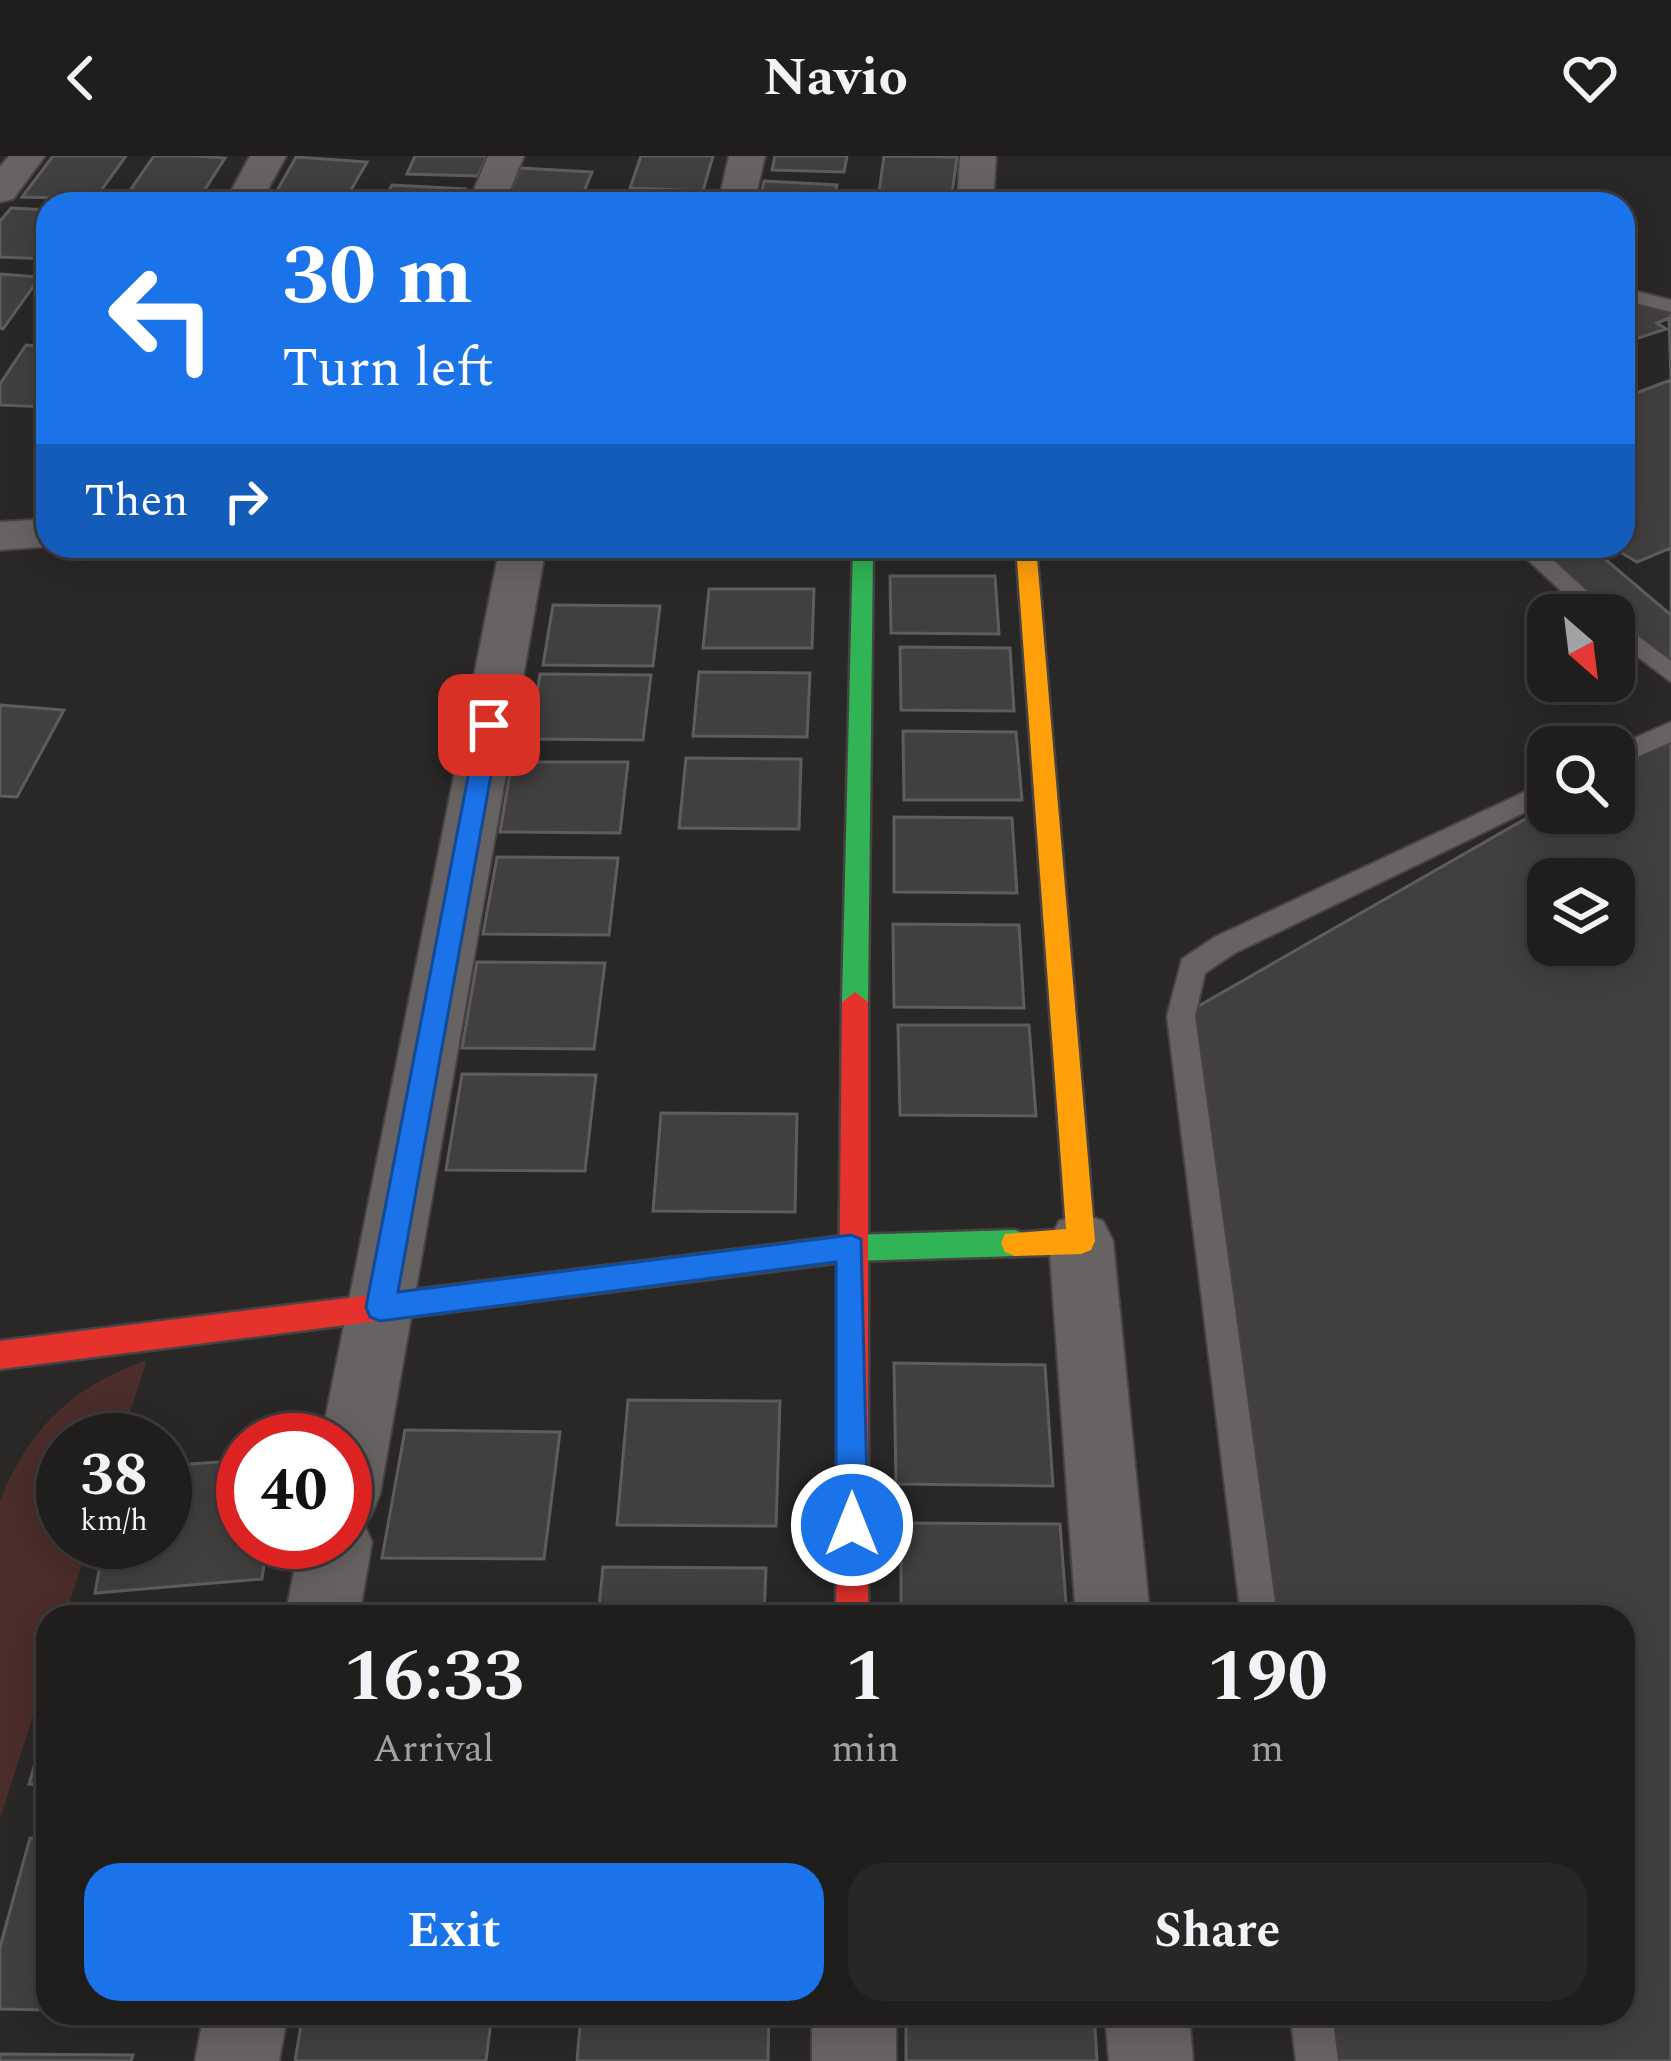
<!DOCTYPE html>
<html lang="en">
<head>
<meta charset="utf-8">
<style>
  :root { --surface:#201d1d; --page:#282626; --text:#f1f3f6; --muted:#a2a2a4; --line:#3d3b3b; --accent:#1a73e8 }
  body { margin:0; font-family:Spectral,serif; background:var(--page); color:var(--text); height:100vh; display:flex; flex-direction:column; font-size:45px; white-space:nowrap }
  * { box-sizing:border-box; margin:0 }
  p { font-size:39px; color:var(--muted) }
  .icon { flex:none; width:66px; height:66px; fill:none; stroke:currentColor; stroke-width:2; stroke-linecap:round; stroke-linejoin:round }
  .map { position:relative; flex:1; overflow:hidden }
  .sheet { position:absolute; left:36px; top:1449px; width:1599px; height:420px; display:flex; flex-direction:column; background:var(--surface); border-radius:36px; box-shadow:0 6px 30px #0003,0 0 0 3px var(--line) }
  .sheet>* { flex:none }
  .banner { position:absolute; left:36px; top:36px; width:1599px; height:366px; border-radius:36px; box-shadow:0 6px 30px #0003,0 0 0 3px var(--line); background:#1a73e8; color:#fff; overflow:hidden }
  .needle { width:78px; rotate:152deg }
  .fabs { position:absolute; left:1527px; top:438px; display:grid; gap:24px }
  .fabs a { display:grid; place-items:center; width:108px; height:108px; border-radius:24px; background:var(--surface); box-shadow:0 6px 30px #0003,0 0 0 3px var(--line); font-size:60px }
  .speed { position:absolute; left:36px; top:1257px; display:flex; gap:24px; font-size:60px; font-weight:700; text-align:center }
  .speed>* { display:grid; place-content:center; width:156px; height:156px; border-radius:50%; background:var(--surface); box-shadow:0 6px 30px #0003,0 0 0 3px var(--line); line-height:1 }
  .speed small { font-size:30px; font-weight:400 }
  .speed .limit { border:18px solid #d22; background:#fff; color:#111 }
  .pin { position:absolute; display:grid; place-items:center; width:102px; height:102px; color:#fff; margin:-51px; border-radius:24px; box-shadow:0 6px 18px #0006 }
  .me { position:absolute; width:132px; margin:-66px; rotate:0deg; stroke-linejoin:round; filter:drop-shadow(0 0 9px #0008) }
  .turn { display:flex; align-items:center; gap:42px; height:252px; padding:0 48px; font-size:54px }
  .turn .icon { width:156px; height:156px; stroke-width:2.5 }
  .turn b { display:block; font-size:84px; line-height:102px }
  .then { display:flex; align-items:center; height:114px; padding:0 48px; background:#0003; gap:24px; font-size:45px }
  .eta { display:flex; justify-content:space-evenly; align-items:center; height:204px; text-align:center }
  .eta b { font-size:72px; font-weight:700; line-height:84px }
  .primary-button { display:flex; gap:24px; margin-top:auto; padding:24px 48px }
  .primary-button a { flex:1; height:138px; border-radius:36px; background:var(--accent); color:#fff; font-size:48px; font-weight:700; line-height:138px; text-align:center }
  .primary-button a+a { background:var(--page); color:var(--text) }
  header { display:flex; justify-content:space-between; align-items:center; height:156px; padding:0 48px; background:var(--surface); font-size:54px; font-weight:700 }
  .map>svg:first-child { display:block }
</style>
</head>
<body>
<header><svg class="icon" aria-label="back" viewBox="0 0 24 24"><path d="M15 5l-7 7 7 7"/></svg>Navio<svg class="icon" aria-label="heart" viewBox="0 0 24 24"><path d="M12 20l-8-8c-3-5 5-10 8-4 3-6 11-1 8 4z"/></svg></header>
<div class="map">
<svg width="1671" height="1905" viewBox="0 0 1671 1905">
  <rect width="100%" height="100%" fill="#2a2727"/>
  <path fill="#4b2d2a" d="M147,1204L121,1284H63V1386H89L65,1461H48V1513L0,1663V1345C28,1273 74,1229 147,1204Z"/>
  <path fill="#42403f" stroke="#5e5c5c" stroke-width="3" fill-rule="evenodd" d="M53,0H126L95,43L22,41Z
    M154,0H194L225,2L197,46L124,43Z
    M415,0H487L478,20L407,18Z
    M641,0H713L703,35L630,32Z
    M775,0H847L844,16L772,14Z
    M884,0L957,1L951,45L878,43Z
    M296,1L367,6L343,48L270,47Z
    M520,12L592,16L579,48H505Z
    M764,25L837,29L833,48H759Z
    M392,29L465,33L458,48H382Z
    M11,52L48,54V103L0,101V65Z
    M0,118L40,121L3,173L0,172Z
    M1623,141L1671,153V514L1535,390H1623Z
    M1669,162L1671,224L1623,242V187L1666,173L1657,167Z
    M26,189L48,191V251L0,249V228Z
    M1612,391L1637,406L1671,392V459L1599,398Z
    M890,420H995L999,478L891,477Z
    M709,433H814L812,492H703Z
    M553,449L660,450L653,510L543,509Z
    M900,491L1010,492L1014,555L901,554Z
    M699,516L810,517L807,581L693,580Z
    M540,518L651,519L643,584L530,583Z
    M0,549L64,554L17,641L0,640Z
    M903,575L1016,576L1022,644H904Z
    M1671,579V1905H1316L1310,1857H1623V1461H1259L1181,860L1548,650V657H1614V612ZM1548,723H1614V789H1548Z
    M686,602L801,603L799,673L679,672Z
    M512,606H628L620,677L500,676Z
    M894,661L1012,662L1017,737L894,736Z
    M497,701L618,702L609,779L483,778Z
    M893,768L1019,769L1024,852L894,851Z
    M477,806L605,807L594,893L462,892Z
    M898,869H1029L1036,960L900,959Z
    M462,918L596,919L585,1015L446,1014Z
    M661,957L797,958L795,1056L653,1055Z
    M894,1207L1045,1209L1053,1330L896,1328Z
    M628,1244L780,1245L776,1370L617,1369Z
    M405,1274L560,1276L544,1403L382,1402Z
    M243,1304V1386H267L262,1423L95,1437L104,1386H165V1310Z
    M901,1367L1060,1368L1067,1461H901Z
    M603,1411L766,1412L764,1461H598Z
    M379,1454L544,1456L543,1461H378Z
    M48,1563V1629L29,1628Z
    M30,1682L48,1683V1854L0,1853V1791Z
    M303,1857H492L486,1905H295Z
    M581,1857H769L768,1905H577Z
    M906,1857H1094L1097,1905H906Z
    M0,1898L133,1899L131,1905H0Z"/>
  <g fill="none" stroke-linecap="round" stroke-linejoin="round">
    <defs>
      <path id="lane" d="M1216,42L1225,44L1227,48H1207Z
        M1623,132L1671,144V156L1623,144Z
        M1513,390H1538L1613,459H1587Z
        M1614,462L1671,505V526L1614,483Z
        M1671,566V586L1614,611V591Z
        M1548,625V645L1235,797L1205,817L1195,860L1277,1461H1241L1167,860L1182,803L1215,781Z
        M1290,1857H1332L1338,1905H1296Z"/>
      <path id="street" d="M9,0H45L13,43L0,46V11Z
        M250,0H286L260,48H224Z
        M488,0H524L504,48H468Z
        M729,0H765L754,48H718Z
        M960,0H996L993,48H957Z
        M48,363V390H53L0,394V366Z
        M500,390H546L380,1338L370,1362L363,1365L372,1386L359,1461H285L300,1386H345V1284H321Z
        M1081,1057L1103,1065L1113,1085L1150,1461H1076L1049,1085L1059,1065Z
        M204,1857H288L279,1905H195Z
        M812,1857H896V1905H812Z
        M1105,1857H1189L1193,1905H1109Z"/>
      <path id="fast" d="M853,390H873L868,846L855,856L842,846Z
        M1015,1074L1025,1078L1029,1087L1025,1096L1015,1100L851,1105L526,1146L516,1142L511,1133L516,1124L526,1120L851,1079Z"/>
      <path id="slow" d="M1016,390H1036L1095,1085L1091,1094L1081,1098L1015,1100L1005,1096L1001,1087L1005,1078L1066,1073Z"/>
      <path id="jam" d="M855,836L868,846V1461H836L842,846Z
        M526,1120L536,1124L541,1133L536,1142L526,1146L0,1213V1185Z"/>
    </defs>
    <use href="#lane" stroke="#464443" stroke-width="4"/>
    <use href="#street" stroke="#464443" stroke-width="4"/>
    <use href="#fast" stroke="#464443" stroke-width="5"/>
    <use href="#slow" stroke="#464443" stroke-width="5"/>
    <use href="#jam" stroke="#464443" stroke-width="5"/>
    <use href="#lane" fill="#666362" fill-rule="evenodd"/>
    <use href="#street" fill="#666362" fill-rule="evenodd"/>
    <use href="#fast" fill="#30b455" fill-rule="evenodd"/>
    <use href="#slow" fill="#ff9f0a" fill-rule="evenodd"/>
    <use href="#jam" fill="#e5322d" fill-rule="evenodd"/>
  </g>
  <path fill="#1a73e8" stroke="#114b97" stroke-width="3" d="M489,561L500,569L398,1136L851,1079L861,1083L868,1369L863,1380L852,1384L841,1380L836,1369V1106L380,1165L370,1161L366,1151L478,569Z"/>
</svg>
<div class="fabs">
<a><svg class="needle" viewBox="-14 -14 28 28"><path d="M0-13l5 13h-10z" fill="#e53935"/><path d="M0 13l5-13h-10z" fill="#a2a2a4"/></svg></a>
<a><svg class="icon" aria-label="search" viewBox="0 0 24 24"><circle cx="10" cy="10" r="6"/><path d="M15 15l6 6"/></svg></a>
<a><svg class="icon" aria-label="layers" viewBox="0 0 24 24"><path d="M12 4l9 5-9 5-9-5zM3 14l9 5 9-5"/></svg></a>
</div>
<div class="speed"><div>38<small>km/h</small></div><div class="limit">40</div></div>
<div class="pin" style="left:489px;top:569px;background:#d93025"><svg class="icon" aria-label="arrive" viewBox="0 0 24 24"><path d="M6 21V4h12l-3 4 3 4H6"/></svg></div>
<svg class="me" style="left:852px;top:1369px" viewBox="-20 -20 40 40"><circle r="17" fill="#1a73e8" stroke="#fff" stroke-width="3"/><path d="M0-11L8 9 0 5-8 9z" fill="#fff"/></svg>
<div class="banner">
<div class="turn"><svg class="icon" aria-label="left" viewBox="0 0 24 24"><path d="M17 20v-9H6M10 6l-5 5 5 5"/></svg><div><b>30 m</b>Turn left</div></div>
<div class="then">Then<svg class="icon" aria-label="right" viewBox="0 0 24 24"><path d="M7 20v-9h11M14 6l5 5-5 5"/></svg></div>
</div>
<section class="sheet">
<div class="eta">
<div><b>16:33</b><p>Arrival</p></div>
<div><b>1</b><p>min</p></div>
<div><b>190</b><p>m</p></div>
</div>
<div class="primary-button"><a>Exit</a><a>Share</a></div>
</section>
</div>
</body>
</html>
